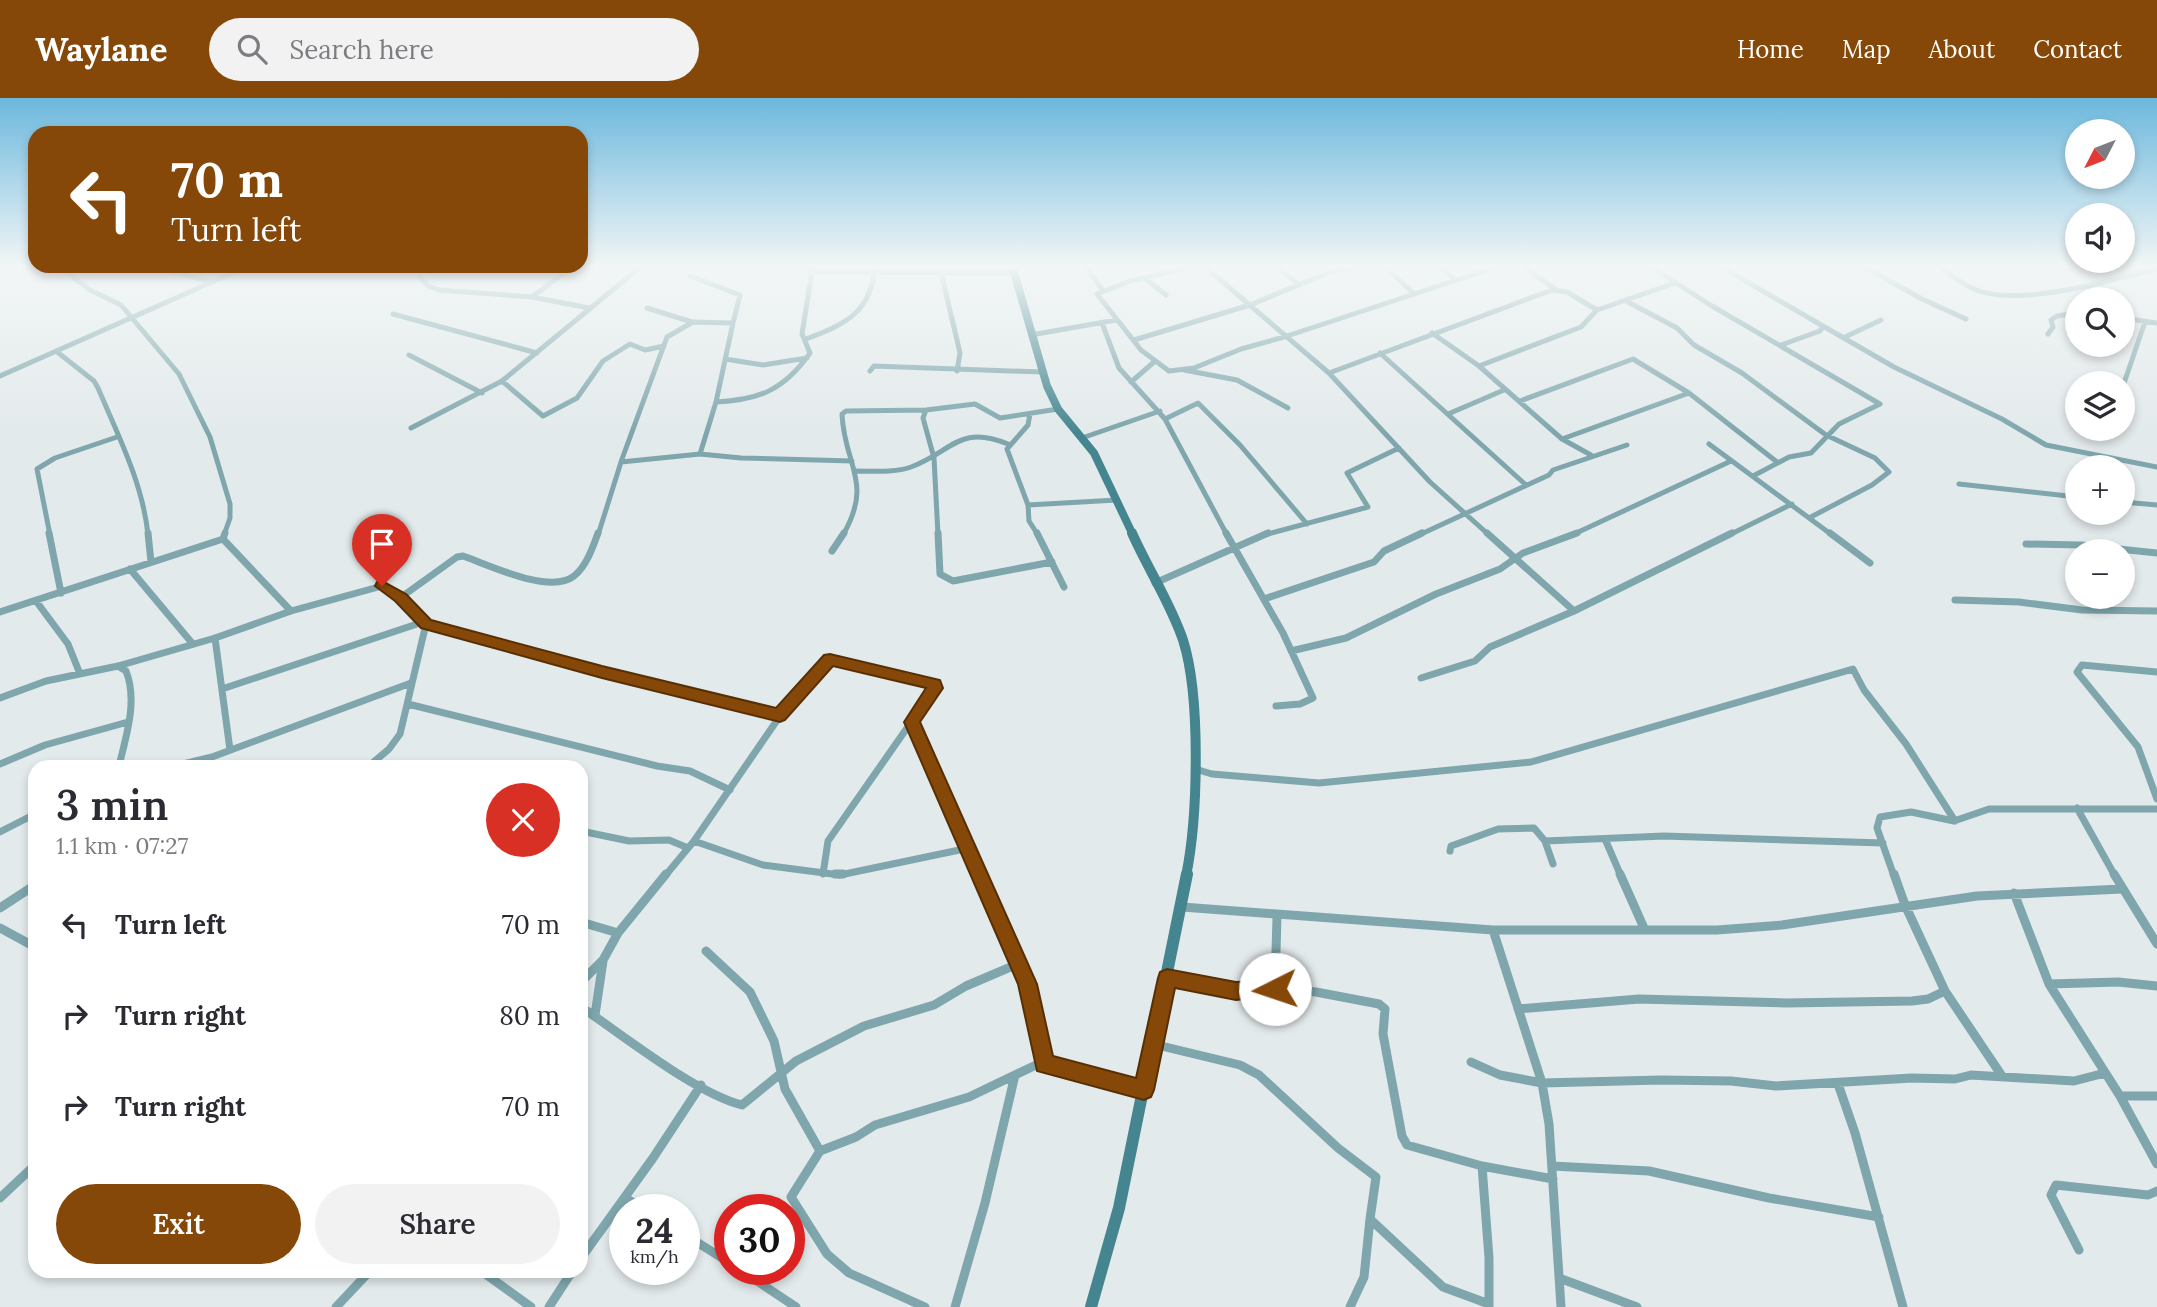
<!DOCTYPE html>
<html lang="en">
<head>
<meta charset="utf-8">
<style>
  :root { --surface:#fff; --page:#f2f2f3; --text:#2b2b33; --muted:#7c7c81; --accent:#864808 }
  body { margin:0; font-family:Lora,serif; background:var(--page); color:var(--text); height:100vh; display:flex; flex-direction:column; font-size:26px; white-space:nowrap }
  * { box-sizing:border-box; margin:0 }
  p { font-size:23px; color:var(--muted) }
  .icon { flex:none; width:38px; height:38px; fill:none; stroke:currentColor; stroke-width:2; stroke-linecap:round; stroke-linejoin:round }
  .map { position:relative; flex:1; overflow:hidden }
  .sheet { position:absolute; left:28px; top:662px; width:560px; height:518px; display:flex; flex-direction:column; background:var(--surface); border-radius:21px; box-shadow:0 4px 10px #0003 }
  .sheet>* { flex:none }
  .banner { position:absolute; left:28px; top:28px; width:560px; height:147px; border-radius:21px; box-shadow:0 4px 10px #0003; background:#864808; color:#fff; overflow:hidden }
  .needle { width:46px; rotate:228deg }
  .fabs { position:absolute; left:2065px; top:21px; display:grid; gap:14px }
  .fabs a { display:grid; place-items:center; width:70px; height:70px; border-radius:50%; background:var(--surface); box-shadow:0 4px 10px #0003; font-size:35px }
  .speed { position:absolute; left:609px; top:1096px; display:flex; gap:14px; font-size:35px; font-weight:700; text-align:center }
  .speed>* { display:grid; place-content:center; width:91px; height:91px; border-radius:50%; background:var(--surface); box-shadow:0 4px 10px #0003; line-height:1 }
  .speed small { font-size:18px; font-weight:400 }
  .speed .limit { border:10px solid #d22; background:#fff; color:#111 }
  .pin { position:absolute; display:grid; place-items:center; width:60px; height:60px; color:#fff; margin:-72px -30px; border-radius:50% 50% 50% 0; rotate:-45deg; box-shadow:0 0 7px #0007 }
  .pin .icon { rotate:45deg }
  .me { position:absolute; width:77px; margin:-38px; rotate:266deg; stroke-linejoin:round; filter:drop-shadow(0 0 5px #0008) }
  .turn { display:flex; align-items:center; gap:24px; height:147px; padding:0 28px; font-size:32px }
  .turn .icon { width:91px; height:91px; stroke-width:2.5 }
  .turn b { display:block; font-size:49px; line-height:60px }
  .round { display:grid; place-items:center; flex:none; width:74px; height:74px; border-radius:37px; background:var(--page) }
  .summary { display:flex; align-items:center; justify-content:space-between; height:119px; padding:0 28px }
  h1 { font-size:42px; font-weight:600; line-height:52px }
  .cta { display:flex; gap:14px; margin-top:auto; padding:14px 28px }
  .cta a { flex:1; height:80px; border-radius:42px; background:var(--accent); color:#fff; font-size:28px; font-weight:600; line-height:80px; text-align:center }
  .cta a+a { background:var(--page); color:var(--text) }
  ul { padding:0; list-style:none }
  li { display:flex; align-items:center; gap:21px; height:91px; padding:0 28px }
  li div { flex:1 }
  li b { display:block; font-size:26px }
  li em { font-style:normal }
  header { display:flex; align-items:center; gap:42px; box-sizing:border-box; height:98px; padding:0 35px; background:var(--accent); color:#fff }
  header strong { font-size:33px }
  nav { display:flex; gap:38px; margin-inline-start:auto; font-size:24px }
  .search { width:490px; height:63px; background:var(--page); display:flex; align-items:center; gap:18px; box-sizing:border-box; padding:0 24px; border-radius:38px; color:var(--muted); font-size:26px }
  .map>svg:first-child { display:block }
</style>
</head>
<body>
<header>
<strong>Waylane</strong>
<div class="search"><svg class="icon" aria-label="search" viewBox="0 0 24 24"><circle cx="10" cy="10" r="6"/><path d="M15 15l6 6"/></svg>Search here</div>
<nav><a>Home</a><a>Map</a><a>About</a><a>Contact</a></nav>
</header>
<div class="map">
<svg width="2157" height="1209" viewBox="0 0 2157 1209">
  <rect width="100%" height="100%" fill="#e3eaeb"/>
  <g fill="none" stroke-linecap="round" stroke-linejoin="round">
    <path stroke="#7ea6ac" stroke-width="5" d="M1085,167L1102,191
      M1201,167L1130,183L1097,196L1141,252L1169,273L1194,270L1241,251L1284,239L1502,167
      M1203,167L1329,275L1430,384L1489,437
      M1276,167L1299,187
      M1383,167L1412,194
      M1438,167L1454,181
      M1521,167L1557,192
      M1648,167L1712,208L1880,306
      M1718,167L1823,228L1820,233L1781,247
      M1861,167L1922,201L1966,221
      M1937,167C1950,176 1964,188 1979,193C2024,208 2111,182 2157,171
      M58,168L90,192L121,207L179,276L210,339L230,406V420L224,437
      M164,168L173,174L212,184
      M485,168L497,172H546
      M810,174L1014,175
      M941,174L960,255L957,273
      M690,178L740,197L733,225
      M420,179L428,188L439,192L532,199L589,210
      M1145,180L1166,197
      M532,199L573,168
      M1626,203L1677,230L1694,247L1742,275L1826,337L1875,360L1889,374L1872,387L1809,420
      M647,210L692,224
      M393,216L537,255
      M2123,220L2157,225
      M1102,225L1119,270L1165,321L1227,437
      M1823,228L1894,269L2002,321L2046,347L2157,369
      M1432,235L1479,268L1562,341L1591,357
      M2048,236L2053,229L2051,222L2057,218L2077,215
      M1031,237L1116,222
      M1845,239L1881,222
      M806,241C846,226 872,214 875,167
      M1134,242L1250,207L1330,174L1363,167
      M56,253L94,283L98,290C118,337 143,386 148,437
      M1380,255L1526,387
      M409,257L482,295
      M725,261L763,267L807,260
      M1479,268L1581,229L1596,213
      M1184,272L1237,282L1288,310
      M870,273L874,268L1042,274
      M1329,275L1552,192L1567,194L1597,212L1675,185
      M0,278L248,168
      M502,283L543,318L577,300L603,263L630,246L645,252L664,248
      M1131,284L1154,264
      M2123,288L2145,224
      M1520,303L1633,261L1689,295
      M716,304C759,302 784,292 810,255L802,236L813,167
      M926,312L923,320L934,360L938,437
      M1030,316L1028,327L1007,351L1028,407L1029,423L1038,437
      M1448,316L1504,292
      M1165,321L1198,305L1240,347L1307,426
      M411,330L502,283L643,167
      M1082,340L1160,313
      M1562,341L1689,295L1777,364
      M1709,346L1832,437
      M621,364L700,356L741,360L852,363
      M856,373C874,373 894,375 911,369C953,353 959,326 1008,346
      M1753,378L1789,359L1811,355L1839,326L1880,306
      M1959,386L2077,399
      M2123,404L2157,407
      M1028,407L1117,402
      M50,437L37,371L55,360L117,339
      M598,437L622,361L667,239L693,224L733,225L716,304L700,356
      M843,437C874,383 844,368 842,316L846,313L926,312L975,306L1000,320L1058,311
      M1264,437L1368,409L1347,375L1399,350
      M1419,437L1549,377L1553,372L1627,347
      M1572,437L1731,363
      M1729,437L1792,406"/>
    <path stroke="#7ea6ac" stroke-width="7" d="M49,435L61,495
      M148,435L151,464
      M938,435L940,476L953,483L1052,464
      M1037,435L1064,489
      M1226,435L1283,535L1313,600L1300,606L1276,608
      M1830,435L1870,465
      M223,441L225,435
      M2026,446L2081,447L2157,455
      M832,453L844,435
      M130,471L192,545
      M1155,485L1268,435
      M400,500L457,459L463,458C489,467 550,497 574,478C586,469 593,449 598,435
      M1264,501L1374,464L1384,453L1422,435
      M1955,502L2019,504L2082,512L2157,513
      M36,503L68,546L80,576
      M1574,513L1732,435
      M0,514L223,441L291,513
      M215,540L230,652
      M1291,553L1346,540L1436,496L1500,471L1523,455L1577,435
      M118,568L126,573C138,603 126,638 119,668
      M2157,574L2082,567L2077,574L2138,649L2157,701
      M1421,580L1475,563L1490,549L1574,513L1487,435
      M222,591L423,524
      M0,600L46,583L118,568L215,540L291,513L382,488L400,500L426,526L602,574L780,618
      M408,606L657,668L690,673L730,692
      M912,624L980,778
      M0,666L45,647L128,624
      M175,668L212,659L411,585
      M369,668L389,651L400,636L426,526
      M1195,671L1212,676L1319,685L1531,664L1853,571L1864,592L1906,646L1955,723
      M2077,710L2115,778
      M581,733L629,743L669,742L688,750
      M0,734L35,716
      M1605,741L1621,778
      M694,743L763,767L840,777L969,750
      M1545,743L1664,738L1883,745
      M1450,753L1451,748L1498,731L1534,730L1545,743L1553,766
      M665,778L694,743L780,618L825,564L837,561L932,584L935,590L828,743L823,776
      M1894,778L1877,730L1880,719L1911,714L1954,723L1989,711H2157"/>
    <path stroke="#7ea6ac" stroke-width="9" d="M835,776H843
      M979,776L1028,886L1044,966
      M1620,776L1644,830
      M1894,776L1905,807L1945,893L2002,978
      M2114,776L2157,846
      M2014,795L2049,886L2120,998L2157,1066
      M1182,809L1493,832H1717L1782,827L1977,798L2122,791
      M0,810L35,787
      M581,824L618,835
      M0,830L35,849
      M1493,832L1542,985L1549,1026L1561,1209
      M706,853L750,894L774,943L785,991L820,1053L856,1039L875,1027L969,999L1036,967L1044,966L1143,992
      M1167,880L1236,893L1275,891L1316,894L1379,906L1385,911L1383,936L1402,1038L1407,1047L1482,1068L1553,1081
      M581,884L603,862L618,835L666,776
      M2049,886L2118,884L2157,888
      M1275,891L1277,818
      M581,909C623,937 695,995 742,1007L796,963L864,928L934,907L966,888L1020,865
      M1518,911L1639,901L1786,905L1912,903L1928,901L1945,893
      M595,917L603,863
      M1153,946L1240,967L1259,977L1338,1050L1376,1079L1370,1121L1443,1189L1489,1206
      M1471,964L1500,977L1542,985L1661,982L1731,983L1776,988L1912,980L1955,981L1971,977L2074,983L2105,975
      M1838,986L1855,1035L1903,1209
      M2120,998H2157
      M820,1053L791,1099L827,1156L849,1175L925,1209
      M1482,1068L1489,1160V1209
      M1552,1068L1649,1073L1769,1100L1879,1119
      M0,1100L35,1067
      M625,1100L644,1111
      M684,1136L730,1165
      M2079,1152L2051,1097L2056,1087L2148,1097L2157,1093
      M581,1160L653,1060L701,987
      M739,1171L796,1209
      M480,1172L531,1209
      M1559,1180L1637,1209
      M336,1209L371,1172
      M549,1209L573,1172
      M955,1209L985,1105L1015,977
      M1350,1209L1364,1179L1370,1121"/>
    <path stroke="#44858f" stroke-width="8" d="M1012,167L1047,288L1058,311L1094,355L1133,437"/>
    <path stroke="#44858f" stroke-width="10" d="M1132,435C1148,471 1171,506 1183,542C1201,598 1198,720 1186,778"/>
    <path stroke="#44858f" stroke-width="12" d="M1091,1209L1119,1110L1187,776"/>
  </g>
  <linearGradient id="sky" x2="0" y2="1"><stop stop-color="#6cb8dd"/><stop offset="0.5" stop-color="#f2f6f6"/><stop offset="1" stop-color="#f2f6f6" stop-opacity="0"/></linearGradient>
  <rect width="2157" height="336" fill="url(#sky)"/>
  <path fill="#864808" stroke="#572f05" stroke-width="2" d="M382,483L406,496L431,522L602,568L776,610L824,557L830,556L940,582L943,590L920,624L1037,886L1053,958L1136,980L1158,880L1160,874L1167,871L1236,884L1275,882L1281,885L1284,891L1281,897L1236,902L1175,890L1154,992L1151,999L1144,1002L1037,973L1018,886L904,624L926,590L833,568L785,622L780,624L602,580L421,530L395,503L375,488L377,484Z"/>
</svg>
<div class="fabs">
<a><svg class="needle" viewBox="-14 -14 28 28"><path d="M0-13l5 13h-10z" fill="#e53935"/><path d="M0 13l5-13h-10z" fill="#7c7c81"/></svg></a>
<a><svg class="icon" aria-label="sound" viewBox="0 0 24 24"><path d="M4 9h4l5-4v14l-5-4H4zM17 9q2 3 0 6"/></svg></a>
<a><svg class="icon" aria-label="search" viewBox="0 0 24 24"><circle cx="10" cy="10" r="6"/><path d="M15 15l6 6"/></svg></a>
<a><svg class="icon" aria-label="layers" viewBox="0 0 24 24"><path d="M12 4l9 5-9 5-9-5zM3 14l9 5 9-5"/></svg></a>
<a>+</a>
<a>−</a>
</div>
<div class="speed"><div>24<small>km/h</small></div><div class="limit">30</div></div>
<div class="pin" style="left:382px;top:488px;background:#d93025"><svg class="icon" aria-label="arrive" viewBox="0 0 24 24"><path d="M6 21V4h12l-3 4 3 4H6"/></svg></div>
<svg class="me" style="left:1275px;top:891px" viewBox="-20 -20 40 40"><circle r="19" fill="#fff"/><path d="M0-13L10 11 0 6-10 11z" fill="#864808"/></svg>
<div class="banner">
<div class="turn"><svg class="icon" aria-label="left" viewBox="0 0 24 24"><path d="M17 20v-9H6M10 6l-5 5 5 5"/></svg><div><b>70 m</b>Turn left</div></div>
</div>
<section class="sheet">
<div class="summary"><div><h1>3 min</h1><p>1.1 km · 07:27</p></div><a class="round" style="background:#d93025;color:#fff"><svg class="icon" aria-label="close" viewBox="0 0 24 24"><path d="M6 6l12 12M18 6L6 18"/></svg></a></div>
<ul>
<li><svg class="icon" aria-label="left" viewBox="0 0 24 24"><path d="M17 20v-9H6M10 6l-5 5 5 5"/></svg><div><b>Turn left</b></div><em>70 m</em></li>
<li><svg class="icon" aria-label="right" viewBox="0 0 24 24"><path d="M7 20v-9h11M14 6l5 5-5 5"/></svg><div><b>Turn right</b></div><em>80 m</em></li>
<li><svg class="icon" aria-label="right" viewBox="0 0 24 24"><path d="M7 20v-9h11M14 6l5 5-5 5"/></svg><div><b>Turn right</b></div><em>70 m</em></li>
</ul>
<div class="cta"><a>Exit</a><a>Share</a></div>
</section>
</div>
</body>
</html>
